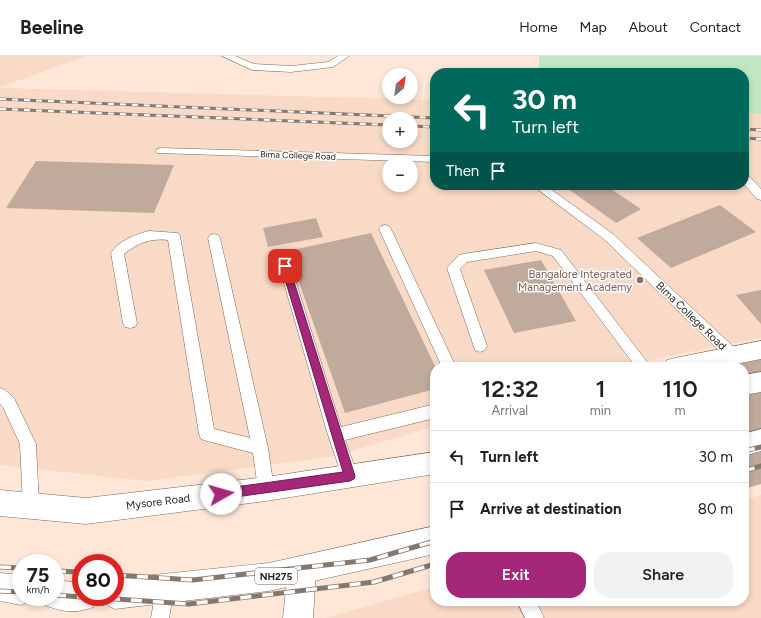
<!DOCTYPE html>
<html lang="en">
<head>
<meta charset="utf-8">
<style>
  :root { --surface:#fff; --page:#f2f2f2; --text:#202124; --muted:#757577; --line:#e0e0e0; --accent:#a5277a }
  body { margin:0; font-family:Figtree,sans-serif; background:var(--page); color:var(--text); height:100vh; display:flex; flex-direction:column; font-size:15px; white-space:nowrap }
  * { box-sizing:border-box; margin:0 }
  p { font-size:13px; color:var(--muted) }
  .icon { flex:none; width:22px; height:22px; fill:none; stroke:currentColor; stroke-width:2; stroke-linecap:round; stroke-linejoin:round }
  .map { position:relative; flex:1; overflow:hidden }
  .drawer { position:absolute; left:430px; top:306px; width:319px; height:244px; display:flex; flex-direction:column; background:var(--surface); border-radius:16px; box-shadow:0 2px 6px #0003 }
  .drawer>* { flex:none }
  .hud { position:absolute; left:430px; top:12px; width:319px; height:122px; border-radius:16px; box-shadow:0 2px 6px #0003; background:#00695c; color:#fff; overflow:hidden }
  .needle { width:26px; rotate:29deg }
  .controls { position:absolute; left:382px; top:12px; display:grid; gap:8px }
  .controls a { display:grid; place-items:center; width:36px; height:36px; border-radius:50%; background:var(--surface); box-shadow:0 2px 6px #0003; font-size:20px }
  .speed { position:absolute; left:12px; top:498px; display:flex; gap:8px; font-size:20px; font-weight:700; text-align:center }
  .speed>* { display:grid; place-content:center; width:52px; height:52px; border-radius:50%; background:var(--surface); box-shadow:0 2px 6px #0003; line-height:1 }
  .speed small { font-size:10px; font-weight:400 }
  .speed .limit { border:6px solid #d22; background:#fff; color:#111 }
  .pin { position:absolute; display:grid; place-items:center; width:34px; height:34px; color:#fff; margin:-17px; border-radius:8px; box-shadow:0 2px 6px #0006 }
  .me { position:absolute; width:44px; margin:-22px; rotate:83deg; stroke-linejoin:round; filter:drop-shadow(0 0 3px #0008) }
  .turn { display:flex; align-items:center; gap:14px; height:84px; padding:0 16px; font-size:18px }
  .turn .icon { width:52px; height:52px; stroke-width:2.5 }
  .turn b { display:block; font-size:28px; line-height:34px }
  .then { display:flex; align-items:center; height:38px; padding:0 16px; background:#0003; gap:8px; font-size:15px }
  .eta { display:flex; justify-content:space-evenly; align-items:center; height:68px; text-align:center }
  .eta b { font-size:24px; font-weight:600; line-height:28px }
  .action { display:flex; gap:8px; margin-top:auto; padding:8px 16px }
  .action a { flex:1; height:46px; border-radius:16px; background:var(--accent); color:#fff; font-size:16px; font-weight:600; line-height:46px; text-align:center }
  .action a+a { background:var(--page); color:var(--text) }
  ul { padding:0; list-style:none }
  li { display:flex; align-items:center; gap:12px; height:52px; padding:0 16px; border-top:1px solid var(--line) }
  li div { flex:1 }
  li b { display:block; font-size:15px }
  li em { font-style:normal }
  header { display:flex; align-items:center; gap:24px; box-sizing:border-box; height:56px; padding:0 20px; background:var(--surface); border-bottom:1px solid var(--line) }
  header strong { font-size:19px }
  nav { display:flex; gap:22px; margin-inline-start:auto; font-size:14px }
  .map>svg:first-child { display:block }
</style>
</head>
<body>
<header>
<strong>Beeline</strong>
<nav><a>Home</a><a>Map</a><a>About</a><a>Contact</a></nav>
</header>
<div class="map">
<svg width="761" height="562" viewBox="0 0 761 562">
  <rect width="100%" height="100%" fill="#fee7d7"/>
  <path fill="#f8dac6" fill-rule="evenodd" d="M0,0H86L0,31Z
    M539,0H761V282L613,311H435V370L335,400L146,425L0,409V32L435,44V129H744V17H539ZM389,63H411V85H389ZM389,107H411V129H389Z
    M761,439V562H325L435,531V545H744V444Z"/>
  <path fill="#c1e7c2" d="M539,0H761V58L744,57V17H539Z"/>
  <path fill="#c0aa9c" d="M36,105L174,109L154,157L6,152Z
    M573,129H605L641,153L616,167L567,132Z
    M720,149L756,176L671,212L637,182Z
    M316,162L323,181L268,191L263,172Z
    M371,177L435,310V333L345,357L288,195Z
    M541,204L576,265L514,277L484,214Z
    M761,234V268L736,239Z
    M761,302V428L744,433V311L724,310Z"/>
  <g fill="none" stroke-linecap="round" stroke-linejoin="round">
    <defs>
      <path id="lane" d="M222,0H235L254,8L291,10L328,6L338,0H349L333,11L291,16L252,14Z
        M161,92L435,100V106L157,97L156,95L157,93Z
        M744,118L748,119L761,133V144L757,143L744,128Z
        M532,129H545L613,178L738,295L740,299L738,303L733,305L728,303L605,184Z
        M385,169L389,170L391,173L456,311H442L379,173L381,170Z
        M149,175L178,177L180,180L214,373L250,382L208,182L210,179L214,178L218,179L220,182L268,392L274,433L272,438L266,441L260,438L258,433L253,397L207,385L201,383L199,378L168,184C150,182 138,187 124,198L137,267L135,271L130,272L125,271L123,267L111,197C118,185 136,178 149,175Z
        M536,187L561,194L651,311H636L553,200L536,195L467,206L460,213L487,290L485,294L480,296L475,294L447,212L459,199L463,198Z
        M285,205L290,207L291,210L341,371L435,348V362L345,384L358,420L356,425L350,428L344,425L342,420L328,379L279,210L280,207Z
        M0,332L5,334L14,342L36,388L39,449L37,455L31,457L25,455L23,449L20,388L3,351L0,348Z
        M165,524L172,526L174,533L169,562H151L156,533L158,526Z
        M517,545H536L544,562H525Z"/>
      <path id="street" d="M761,285V303L721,311H664L667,304L675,302Z"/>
      <path id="secondary" d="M302,500L312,504L316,514L313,562H283L288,514L292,504Z"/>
      <path id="highway" d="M761,316V336L744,339V319Z
        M761,373V395L744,400V378Z
        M435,396V418L266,445L86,468L0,460V434L86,442L266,421Z
        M435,470V498L269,535L115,553L105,548L102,541H115V523L269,507Z
        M0,517L21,519V541H33L31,544L21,549L0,545Z
        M55,524L81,527V541H98L93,551C77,558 61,556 45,549L41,541H55Z"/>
    </defs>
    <use href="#lane" stroke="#7b675a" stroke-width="1"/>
    <use href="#street" stroke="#7b675a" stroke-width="1"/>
    <use href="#secondary" stroke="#7b675a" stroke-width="1"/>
    <use href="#highway" stroke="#7b675a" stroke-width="1"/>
    <use href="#lane" fill="#fff" fill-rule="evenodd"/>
    <use href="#street" fill="#fff" fill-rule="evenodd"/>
    <use href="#secondary" fill="#fff" fill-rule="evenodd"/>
    <use href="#highway" fill="#fff" fill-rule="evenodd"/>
    <defs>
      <path id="rail-far1" d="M0,43L435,62
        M0,53L389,69
        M411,70L435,71
        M744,73L761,74
        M744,82L761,83"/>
      <path id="rail" d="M744,395L761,391
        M744,415L761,410
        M0,511L21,512
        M55,515L81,516
        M115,519L193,524L370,504L435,485
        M0,535L21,536
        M55,539L81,541
        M87,541L189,548L374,526L435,508"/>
    </defs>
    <use href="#rail-far1" stroke="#87786e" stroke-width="3"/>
    <use href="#rail" stroke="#87786e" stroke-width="5"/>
    <use href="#rail-far1" stroke="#fff" stroke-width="2" stroke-dasharray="6" stroke-linecap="butt"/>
    <use href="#rail" stroke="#fff" stroke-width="3.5" stroke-dasharray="11" stroke-linecap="butt"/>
  </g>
  <path fill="#a5277a" stroke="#6b194f" d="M285,207L289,210L355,420L354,423L350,425L221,443L217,442L215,438L217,435L221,433L343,416L281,210Z"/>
  <circle fill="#8d6e63" stroke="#fff" stroke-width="1.5" cx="640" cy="224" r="4"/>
  <g text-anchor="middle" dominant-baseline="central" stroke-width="3" stroke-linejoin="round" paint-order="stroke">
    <g font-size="9" fill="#251d18" stroke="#fff">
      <text transform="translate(298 99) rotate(2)">Bima College Road</text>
    </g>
    <rect fill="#fff" stroke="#66615d" stroke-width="1" x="255" y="512" width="42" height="16" rx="3"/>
    <g font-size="10" font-weight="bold" fill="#251d18">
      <text x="276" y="520">NH275</text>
    </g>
    <g font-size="11" fill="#785e54" stroke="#fff" text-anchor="end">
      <text x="632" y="218">Bangalore Integrated<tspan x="632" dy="13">Management Academy</tspan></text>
    </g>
    <g font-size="11" fill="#251d18" stroke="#fff">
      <text transform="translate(691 260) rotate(44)">Bima College Road</text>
      <text transform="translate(158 446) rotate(-7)">Mysore Road</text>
    </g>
  </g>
</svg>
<div class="controls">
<a><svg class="needle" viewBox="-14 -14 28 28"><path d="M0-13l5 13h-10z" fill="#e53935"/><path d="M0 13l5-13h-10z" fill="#757577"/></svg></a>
<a>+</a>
<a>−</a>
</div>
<div class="speed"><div>75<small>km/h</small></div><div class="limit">80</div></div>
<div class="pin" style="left:285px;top:210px;background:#d93025"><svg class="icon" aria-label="arrive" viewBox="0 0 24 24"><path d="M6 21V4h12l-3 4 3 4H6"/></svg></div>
<svg class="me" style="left:221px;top:438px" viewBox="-20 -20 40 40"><circle r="19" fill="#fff"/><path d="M0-13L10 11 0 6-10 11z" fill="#a5277a"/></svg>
<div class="hud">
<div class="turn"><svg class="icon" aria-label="left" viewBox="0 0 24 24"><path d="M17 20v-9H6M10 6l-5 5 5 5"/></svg><div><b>30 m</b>Turn left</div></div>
<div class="then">Then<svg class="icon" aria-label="arrive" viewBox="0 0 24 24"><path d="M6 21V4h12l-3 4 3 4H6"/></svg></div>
</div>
<section class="drawer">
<div class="eta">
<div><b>12:32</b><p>Arrival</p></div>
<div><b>1</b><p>min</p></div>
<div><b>110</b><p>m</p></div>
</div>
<ul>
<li><svg class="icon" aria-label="left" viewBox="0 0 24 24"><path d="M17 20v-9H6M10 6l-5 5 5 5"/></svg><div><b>Turn left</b></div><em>30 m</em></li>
<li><svg class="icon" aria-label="arrive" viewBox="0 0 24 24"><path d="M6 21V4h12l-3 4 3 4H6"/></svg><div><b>Arrive at destination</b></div><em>80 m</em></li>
</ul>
<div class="action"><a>Exit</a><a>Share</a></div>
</section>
</div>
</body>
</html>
